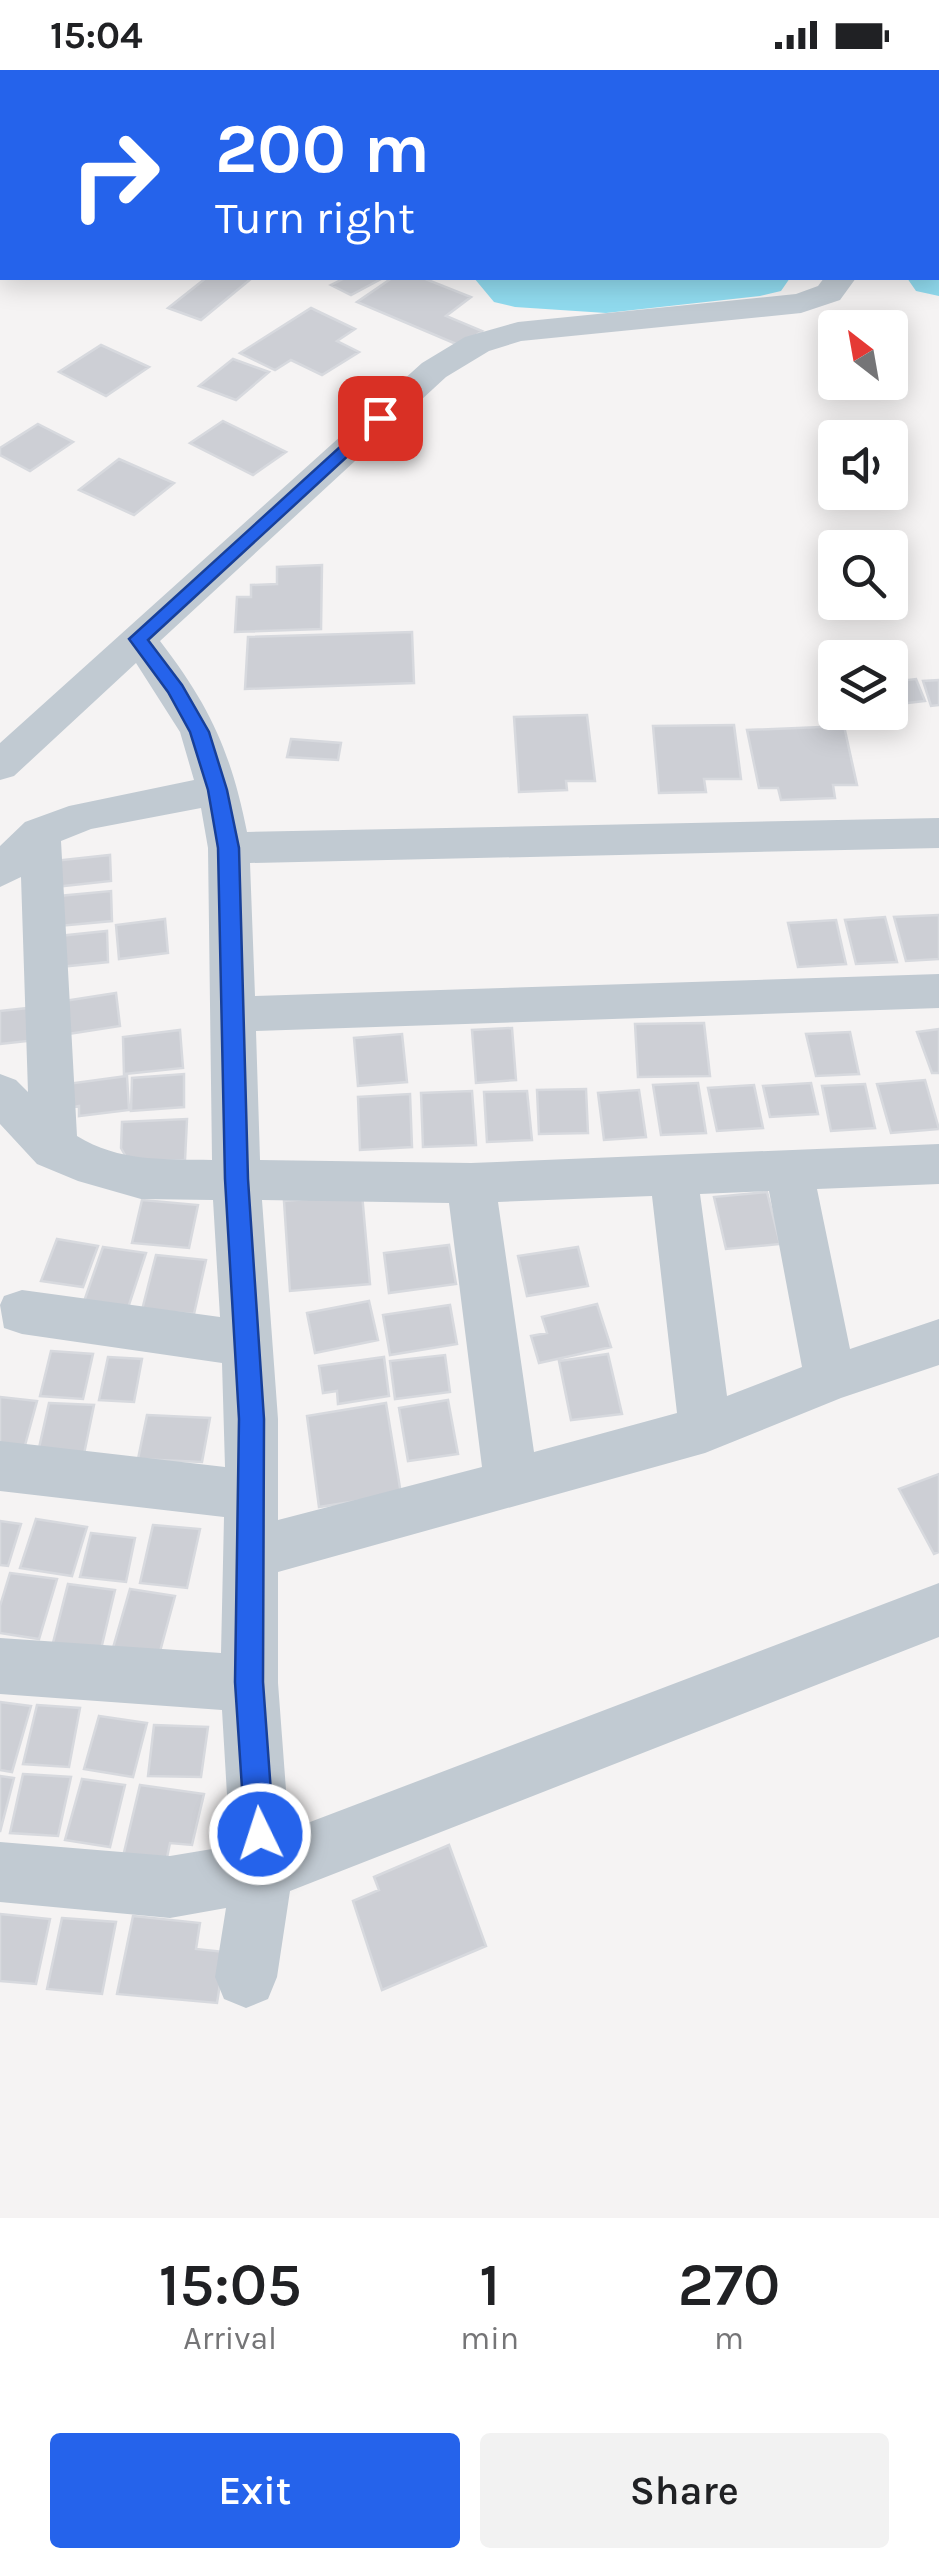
<!DOCTYPE html>
<html lang="en">
<head>
<meta charset="utf-8">
<style>
  :root { --surface:#fff; --page:#f2f2f2; --text:#202124; --muted:#757577; --accent:#2563eb }
  body { margin:0; font-family:Karla,sans-serif; background:var(--page); color:var(--text); height:100vh; display:flex; flex-direction:column; font-size:38px; white-space:nowrap }
  * { box-sizing:border-box; margin:0 }
  p { font-size:32px; color:var(--muted) }
  .icon { flex:none; width:55px; height:55px; fill:none; stroke:currentColor; stroke-width:2; stroke-linecap:round; stroke-linejoin:round }
  .map { position:relative; height:2148px; overflow:hidden }
  .details { display:flex; flex-direction:column; background:var(--surface); flex:1 }
  .details>* { flex:none }
  .top-card { position:absolute; left:0px; top:0px; width:940px; height:210px; box-shadow:0 5px 25px #0003; background:#2563eb; color:#fff; overflow:hidden }
  .needle { width:65px; rotate:329deg }
  .fabs { position:absolute; left:818px; top:240px; display:grid; gap:20px }
  .fabs a { display:grid; place-items:center; width:90px; height:90px; border-radius:10px; background:var(--surface); box-shadow:0 5px 25px #0003; font-size:50px }
  .pin { position:absolute; display:grid; place-items:center; width:85px; height:85px; color:#fff; margin:-42px; border-radius:20px; box-shadow:0 5px 15px #0006 }
  .me { position:absolute; width:110px; margin:-55px; rotate:356deg; stroke-linejoin:round; filter:drop-shadow(0 0 8px #0008) }
  .turn { display:flex; align-items:center; gap:35px; height:210px; padding:0 50px; font-size:45px }
  .turn .icon { width:130px; height:130px; stroke-width:2.5 }
  .turn b { display:block; font-size:70px; line-height:85px }
  .eta { display:flex; justify-content:space-evenly; align-items:center; height:170px; text-align:center }
  .eta b { font-size:60px; font-weight:600; line-height:70px }
  .cta { display:flex; gap:20px; margin-top:auto; padding:20px 50px }
  .cta a { flex:1; height:115px; border-radius:10px; background:var(--accent); color:#fff; font-size:40px; font-weight:600; line-height:115px; text-align:center }
  .cta a+a { background:var(--page); color:var(--text) }
  .status { display:flex; justify-content:space-between; align-items:center; height:70px; padding:0 50px; background:var(--surface); direction:ltr }
  .status svg { height:28px; fill:currentColor }
  .map>svg:first-child { display:block }
</style>
</head>
<body>
<div class="status"><b>15:04</b><svg viewBox="0 0 49 12"><path d="M0 12V9h3v3zM5 12V6h3v6zM10 12V3h3v9zM15 12V0h3v12zM26 1h20v11H26zM47 4h2v5h-2z"/></svg></div>
<div class="map">
<svg width="939" height="2148" viewBox="0 0 939 2148">
  <rect width="100%" height="100%" fill="#f5f3f3"/>
  <g fill="none" stroke-linecap="round" stroke-linejoin="round">
    <path fill="#90daee" fill-rule="evenodd" d="M190,0H244L245,2H191Z
      M939,190V226L916,221L907,208H938Z
      M474,208H790L781,221L760,226L606,243L515,237L494,232Z"/>
  </g>
  <path fill="#cdcfd5" stroke="#d7d9de" stroke-width="2.5" d="M206,208H252L201,250L168,238Z
    M345,208H383L351,225L331,215Z
    M392,208H423L471,227L446,246L482,261L461,276L357,232Z
    M311,238L355,259L337,271L359,282L322,305L291,290L275,300L240,283Z
    M101,275L149,297L106,326L59,302Z
    M233,289L269,302L236,330L199,316Z
    M223,351L286,382L253,405L190,373Z
    M38,354L73,372L30,401L0,385V378Z
    M119,389L174,413L134,445L79,420Z
    M322,495L321,559L235,562L237,527H251V515L277,514V497Z
    M412,562L414,613L245,619L248,567Z
    M916,609L925,631L890,635V612Z
    M939,610V635L931,636L923,611Z
    M587,645L595,711H566L567,720L519,722L514,647Z
    M734,655L741,709H704L706,722L659,723L653,656Z
    M844,656L857,715H833L835,728L781,730L778,718H759L747,660Z
    M291,669L341,673L338,690L287,687Z
    M110,785L111,811L54,817L53,791Z
    M111,821L112,851L48,857V827Z
    M939,845V889L906,891L894,847Z
    M885,847L897,892L856,894L845,850Z
    M165,849L168,883L119,889L116,855Z
    M836,850L846,894L798,897L788,853Z
    M107,861L108,892L59,897V866Z
    M116,923L120,956L68,964L64,931Z
    M28,938V971L0,974V941Z
    M704,953L710,1006L638,1007L635,954Z
    M512,958L516,1010L476,1013L472,960Z
    M939,959V1003H932L917,962Z
    M180,960L183,998L124,1004L123,967Z
    M850,962L859,1004L816,1006L806,964Z
    M402,964L407,1012L358,1016L354,968Z
    M184,1004V1037L131,1041L132,1008Z
    M127,1006L129,1040L79,1046V1036L68,1038L67,1014Z
    M925,1010L939,1059L891,1063L877,1014Z
    M698,1013L706,1063L661,1065L653,1015Z
    M811,1013L818,1044L770,1047L763,1016Z
    M865,1014L875,1058L831,1061L822,1016Z
    M754,1015L763,1058L717,1061L708,1018Z
    M586,1019L588,1063L539,1064L537,1020Z
    M639,1020L646,1067L604,1070L598,1023Z
    M472,1021L476,1075L423,1077L421,1023Z
    M527,1021L532,1070L487,1072L484,1022Z
    M410,1024L412,1077L360,1080L358,1027Z
    M187,1049L185,1090L129,1092L121,1078L122,1052Z
    M767,1122L780,1174L726,1179L714,1127Z
    M362,1124L370,1214L290,1221L284,1131Z
    M142,1130L198,1135L189,1178L132,1173Z
    M57,1169L98,1176L83,1217L41,1211Z
    M449,1175L456,1214L389,1223L384,1183Z
    M103,1177L146,1183L125,1247L81,1240Z
    M578,1177L588,1216L527,1226L518,1186Z
    M156,1185L206,1190L194,1244L142,1240Z
    M369,1231L378,1270L315,1283L307,1243Z
    M597,1234L611,1277L539,1293L531,1266L547,1263L542,1247Z
    M450,1235L457,1274L390,1285L383,1245Z
    M51,1281L93,1284L83,1329L40,1326Z
    M608,1284L622,1344L571,1350L559,1291Z
    M445,1285L450,1322L395,1329L390,1291Z
    M108,1287L142,1289L134,1332L99,1330Z
    M384,1287L389,1326L338,1334L337,1321L323,1323L319,1296Z
    M0,1327L37,1331L24,1379L0,1377Z
    M448,1330L458,1384L408,1391L399,1338Z
    M49,1333L94,1335L83,1389L37,1387Z
    M386,1333L401,1424L319,1437L307,1346Z
    M147,1345L210,1348L202,1392L138,1389Z
    M939,1404V1482L934,1484L899,1419Z
    M36,1449L87,1457L72,1506L20,1498Z
    M0,1451L21,1454L8,1496L0,1495Z
    M153,1455L200,1459L187,1518L140,1513Z
    M91,1463L135,1468L126,1512L80,1507Z
    M10,1503L57,1509L39,1569L0,1563V1536Z
    M68,1514L115,1520L101,1579L53,1573Z
    M130,1519L175,1526L159,1585L113,1578Z
    M0,1632L31,1636L12,1702L0,1700Z
    M37,1635L80,1638L69,1697L23,1694Z
    M99,1646L147,1653L133,1707L84,1699Z
    M154,1655L208,1657L201,1707L148,1706Z
    M23,1704L71,1707L58,1766L10,1763Z
    M0,1706L14,1708L0,1762Z
    M82,1709L125,1715L110,1777L65,1770Z
    M140,1715L204,1724L192,1775L170,1773L165,1797L122,1791Z
    M449,1775L486,1876L382,1920L353,1831L379,1820L374,1807Z
    M0,1844L50,1849L36,1914L0,1911Z
    M133,1846L200,1853L196,1879L225,1882L217,1933L117,1924Z
    M62,1848L116,1852L102,1924L47,1919Z"/>
  <g fill="none" stroke-linecap="round" stroke-linejoin="round">
    <path fill="#c1cad2" fill-rule="evenodd" d="M824,208H856L840,230L801,243L521,271L489,281L446,307L160,571C210,636 231,682 247,762L939,748V778L250,793L255,926L939,904V938L256,961L260,1090L471,1093L939,1074V1114L817,1119L850,1279L939,1249V1295L841,1328L705,1383L278,1502V1613L289,1760L939,1513V1567L290,1821L277,1907L268,1929L246,1938L224,1929L215,1907L226,1838L170,1848L0,1832V1772L170,1786L230,1776L222,1640L0,1624V1568L221,1583L224,1447L0,1421V1371L225,1397L222,1293L22,1264L4,1258L0,1235L4,1226L22,1220L220,1247L213,1130L141,1129L78,1111L37,1094L0,1054V1004L16,1010L28,1022L21,807L0,817V776L25,752L69,736L194,710L180,662L136,593L14,706L0,710V673L422,293L465,267L518,252L796,224L818,216ZM201,738L208,778L212,1090C164,1089 119,1092 77,1066L61,771L91,759ZM769,1121L802,1297L727,1326L700,1124ZM652,1126L677,1343L534,1382L498,1132ZM262,1130L449,1133L482,1397L278,1450V1349Z"/>
  </g>
  <path fill="#2563eb" stroke="#184099" stroke-width="2.5" d="M375,345L389,348L148,570L182,615L209,662L227,720L239,778L248,1109L264,1349L263,1612L274,1764L270,1774L260,1778L249,1774L245,1764L235,1612L239,1349L225,1109L218,778L208,720L190,662L168,622L129,569Z"/>
</svg>
<div class="fabs">
<a><svg class="needle" viewBox="-14 -14 28 28"><path d="M0-13l5 13h-10z" fill="#e53935"/><path d="M0 13l5-13h-10z" fill="#757577"/></svg></a>
<a><svg class="icon" aria-label="sound" viewBox="0 0 24 24"><path d="M4 9h4l5-4v14l-5-4H4zM17 9q2 3 0 6"/></svg></a>
<a><svg class="icon" aria-label="search" viewBox="0 0 24 24"><circle cx="10" cy="10" r="6"/><path d="M15 15l6 6"/></svg></a>
<a><svg class="icon" aria-label="layers" viewBox="0 0 24 24"><path d="M12 4l9 5-9 5-9-5zM3 14l9 5 9-5"/></svg></a>
</div>
<div class="pin" style="left:380px;top:348px;background:#d93025"><svg class="icon" aria-label="arrive" viewBox="0 0 24 24"><path d="M6 21V4h12l-3 4 3 4H6"/></svg></div>
<svg class="me" style="left:260px;top:1764px" viewBox="-20 -20 40 40"><circle r="17" fill="#2563eb" stroke="#fff" stroke-width="3"/><path d="M0-11L8 9 0 5-8 9z" fill="#fff"/></svg>
<div class="top-card">
<div class="turn"><svg class="icon" aria-label="right" viewBox="0 0 24 24"><path d="M7 20v-9h11M14 6l5 5-5 5"/></svg><div><b>200 m</b>Turn right</div></div>
</div>
</div>
<section class="details">
<div class="eta">
<div><b>15:05</b><p>Arrival</p></div>
<div><b>1</b><p>min</p></div>
<div><b>270</b><p>m</p></div>
</div>
<div class="cta"><a>Exit</a><a>Share</a></div>
</section>
</body>
</html>
